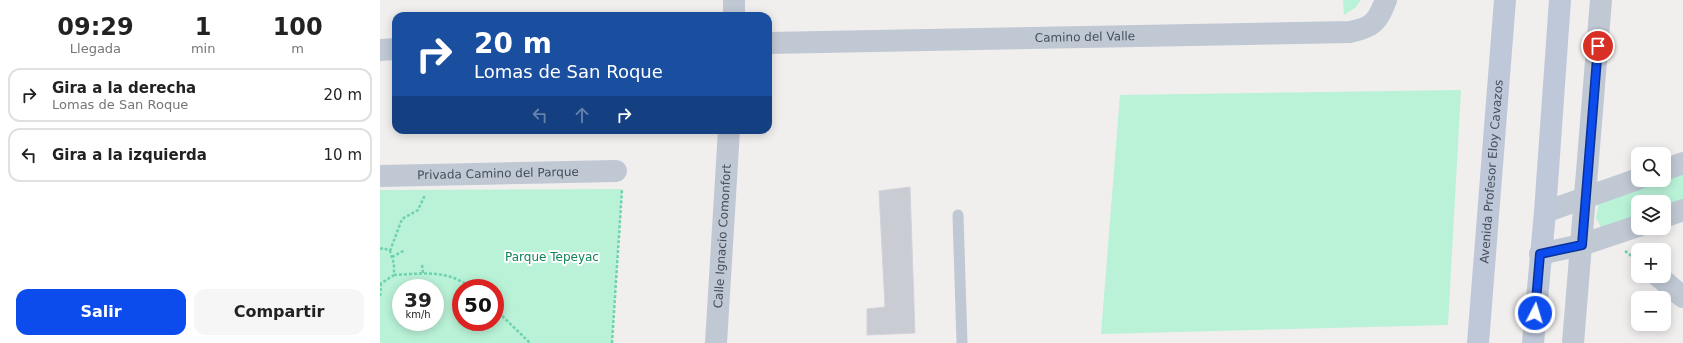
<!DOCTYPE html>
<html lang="es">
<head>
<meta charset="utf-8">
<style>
  :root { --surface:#fff; --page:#f6f6f6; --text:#222; --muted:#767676; --line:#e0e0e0; --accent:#0c4ced }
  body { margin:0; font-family:"DejaVu Sans",sans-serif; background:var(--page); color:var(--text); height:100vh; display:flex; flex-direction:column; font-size:15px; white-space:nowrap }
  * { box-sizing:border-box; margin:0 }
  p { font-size:13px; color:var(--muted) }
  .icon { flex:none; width:22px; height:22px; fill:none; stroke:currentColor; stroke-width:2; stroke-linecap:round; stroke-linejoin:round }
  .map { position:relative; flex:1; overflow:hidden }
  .sheet { display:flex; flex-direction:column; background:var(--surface); width:380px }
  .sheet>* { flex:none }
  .hud { position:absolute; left:12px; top:12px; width:380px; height:122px; border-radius:12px; box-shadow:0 2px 10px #0003; background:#1a4fa0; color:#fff; overflow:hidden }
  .fabs { position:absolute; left:1251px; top:147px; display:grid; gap:8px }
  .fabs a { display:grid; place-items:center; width:40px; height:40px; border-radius:8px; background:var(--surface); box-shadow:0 2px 10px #0003; font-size:20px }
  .speed { position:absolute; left:12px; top:279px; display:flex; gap:8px; font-size:20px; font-weight:700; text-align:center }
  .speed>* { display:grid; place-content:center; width:52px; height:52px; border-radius:50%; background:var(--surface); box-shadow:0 2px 10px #0003; line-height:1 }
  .speed small { font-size:10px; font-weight:400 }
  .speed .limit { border:6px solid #d22; background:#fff; color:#111 }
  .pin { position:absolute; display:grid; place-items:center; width:34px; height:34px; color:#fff; margin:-17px; border:2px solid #fff; border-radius:50%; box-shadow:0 1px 4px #0007 }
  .me { position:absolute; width:44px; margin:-22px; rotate:5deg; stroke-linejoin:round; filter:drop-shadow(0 0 3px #0008) }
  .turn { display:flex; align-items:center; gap:14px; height:84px; padding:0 16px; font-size:18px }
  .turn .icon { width:52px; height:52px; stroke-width:2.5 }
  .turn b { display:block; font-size:28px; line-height:34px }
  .lanes { display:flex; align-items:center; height:38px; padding:0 16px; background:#0003; justify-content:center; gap:20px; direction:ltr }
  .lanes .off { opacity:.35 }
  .eta { display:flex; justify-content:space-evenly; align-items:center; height:68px; text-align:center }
  .eta b { font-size:24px; font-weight:700; line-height:28px }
  .action { display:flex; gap:8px; margin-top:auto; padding:8px 16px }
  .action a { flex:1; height:46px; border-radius:12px; background:var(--accent); color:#fff; font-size:16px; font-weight:700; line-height:46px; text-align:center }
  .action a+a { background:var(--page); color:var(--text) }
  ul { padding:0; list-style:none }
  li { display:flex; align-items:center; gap:12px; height:54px; margin:0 8px 6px; padding:0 8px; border:2px solid var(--line); border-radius:12px }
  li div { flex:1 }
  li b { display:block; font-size:15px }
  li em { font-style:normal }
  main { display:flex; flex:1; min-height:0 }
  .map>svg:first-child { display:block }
</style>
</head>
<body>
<main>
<section class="sheet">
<div class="eta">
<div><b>09:29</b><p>Llegada</p></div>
<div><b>1</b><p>min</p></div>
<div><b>100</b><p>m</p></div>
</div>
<ul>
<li><svg class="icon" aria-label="right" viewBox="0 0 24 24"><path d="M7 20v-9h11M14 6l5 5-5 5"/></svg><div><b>Gira a la derecha</b><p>Lomas de San Roque</p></div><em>20 m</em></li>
<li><svg class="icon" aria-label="left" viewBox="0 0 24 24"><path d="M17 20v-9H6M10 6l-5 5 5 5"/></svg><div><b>Gira a la izquierda</b></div><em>10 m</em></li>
</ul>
<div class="action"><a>Salir</a><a>Compartir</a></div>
</section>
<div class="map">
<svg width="1303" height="343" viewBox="0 0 1303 343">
  <rect width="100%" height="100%" fill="#f1eeee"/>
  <path fill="#b9f2d7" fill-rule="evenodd" d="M963,0H981L976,7L964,15Z
    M1081,90L1068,325L721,334L740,95Z
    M1303,165V208L1284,214V202H1258V223L1225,235L1216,218L1221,192L1258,180H1284Z
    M242,189L232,343H0V190ZM21,288H55V322H21ZM81,288H115V322H81Z"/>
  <path fill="#caccd4" stroke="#d2d3da" d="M530,187L535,333L487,335V309L505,307L499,191Z"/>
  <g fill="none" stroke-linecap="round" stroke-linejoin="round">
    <path stroke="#6ed2b0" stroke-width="2.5" stroke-dasharray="3 2" stroke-linecap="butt" d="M0,249L3,248L10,251L14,264V275L0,284
      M10,251L22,219L38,210L45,195
      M1245,251L1258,261
      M12,257L25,250
      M42,265L43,273
      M14,275C34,274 55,271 74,278C81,281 88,285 95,288
      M0,296L1,284
      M115,309L150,343
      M232,343L242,190"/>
    <path stroke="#c0c8d4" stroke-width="11" d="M578,215L582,343"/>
    <g stroke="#c0c8d4" stroke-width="22">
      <path d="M354,0V16"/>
      <path id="s1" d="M388,43L970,32C994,27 997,22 1006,0"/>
      <path d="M0,50L16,49"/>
      <path d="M1284,170L1303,163"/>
      <path id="s2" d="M0,176L236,171"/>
      <path d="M1165,212L1258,179"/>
      <path d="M1284,217L1303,210"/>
      <path d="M1160,254L1201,245L1258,226"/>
      <path d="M1278,276L1303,297"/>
      <path id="s3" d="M336,343L349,130"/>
      <path d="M1193,343L1221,0"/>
    </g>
    <g stroke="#bfc8d9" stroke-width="22">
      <path id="s4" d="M1098,343L1125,0"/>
      <path d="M1153,343L1165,212L1180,0"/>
    </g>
  </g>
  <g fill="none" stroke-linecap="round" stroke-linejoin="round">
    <defs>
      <path id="route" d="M1155,313L1160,254L1202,245L1218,46"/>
    </defs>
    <use href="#route" stroke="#08319a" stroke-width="10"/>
    <use href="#route" stroke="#0c4ced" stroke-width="7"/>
  </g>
  <g text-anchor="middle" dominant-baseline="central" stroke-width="4" stroke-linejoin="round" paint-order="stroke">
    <g font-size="12" fill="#454e5d" stroke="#fff">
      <text stroke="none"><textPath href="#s1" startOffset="317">Camino del Valle</textPath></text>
      <text stroke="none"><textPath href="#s4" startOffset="172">Avenida Profesor Eloy Cavazos</textPath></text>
      <text stroke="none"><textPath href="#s2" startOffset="118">Privada Camino del Parque</textPath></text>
      <text stroke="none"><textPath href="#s3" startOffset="107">Calle Ignacio Comonfort</textPath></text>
    </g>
    <g font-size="12" fill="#10845b" stroke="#fff">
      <text x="172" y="257">Parque Tepeyac</text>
    </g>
  </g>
</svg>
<div class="fabs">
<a><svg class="icon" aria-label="search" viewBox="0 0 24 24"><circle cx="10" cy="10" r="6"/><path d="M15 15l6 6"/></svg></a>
<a><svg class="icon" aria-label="layers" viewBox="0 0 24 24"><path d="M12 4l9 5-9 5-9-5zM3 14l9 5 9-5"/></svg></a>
<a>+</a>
<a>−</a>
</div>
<div class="speed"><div>39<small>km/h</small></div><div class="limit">50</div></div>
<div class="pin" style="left:1218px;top:46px;background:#d93025"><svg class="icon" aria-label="arrive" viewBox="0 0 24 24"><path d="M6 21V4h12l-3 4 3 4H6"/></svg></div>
<svg class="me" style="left:1155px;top:313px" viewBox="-20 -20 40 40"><circle r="17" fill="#0c4ced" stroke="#fff" stroke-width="3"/><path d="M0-11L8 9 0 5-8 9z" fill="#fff"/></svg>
<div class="hud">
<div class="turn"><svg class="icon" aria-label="right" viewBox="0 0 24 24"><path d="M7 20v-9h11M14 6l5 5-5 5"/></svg><div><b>20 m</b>Lomas de San Roque</div></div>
<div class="lanes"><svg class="icon off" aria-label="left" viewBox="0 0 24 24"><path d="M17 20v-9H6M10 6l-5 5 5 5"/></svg><svg class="icon off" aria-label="ahead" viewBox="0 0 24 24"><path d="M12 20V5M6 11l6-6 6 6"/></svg><svg class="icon" aria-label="right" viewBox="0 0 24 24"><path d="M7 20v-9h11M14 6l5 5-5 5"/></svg></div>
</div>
</div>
</main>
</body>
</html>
